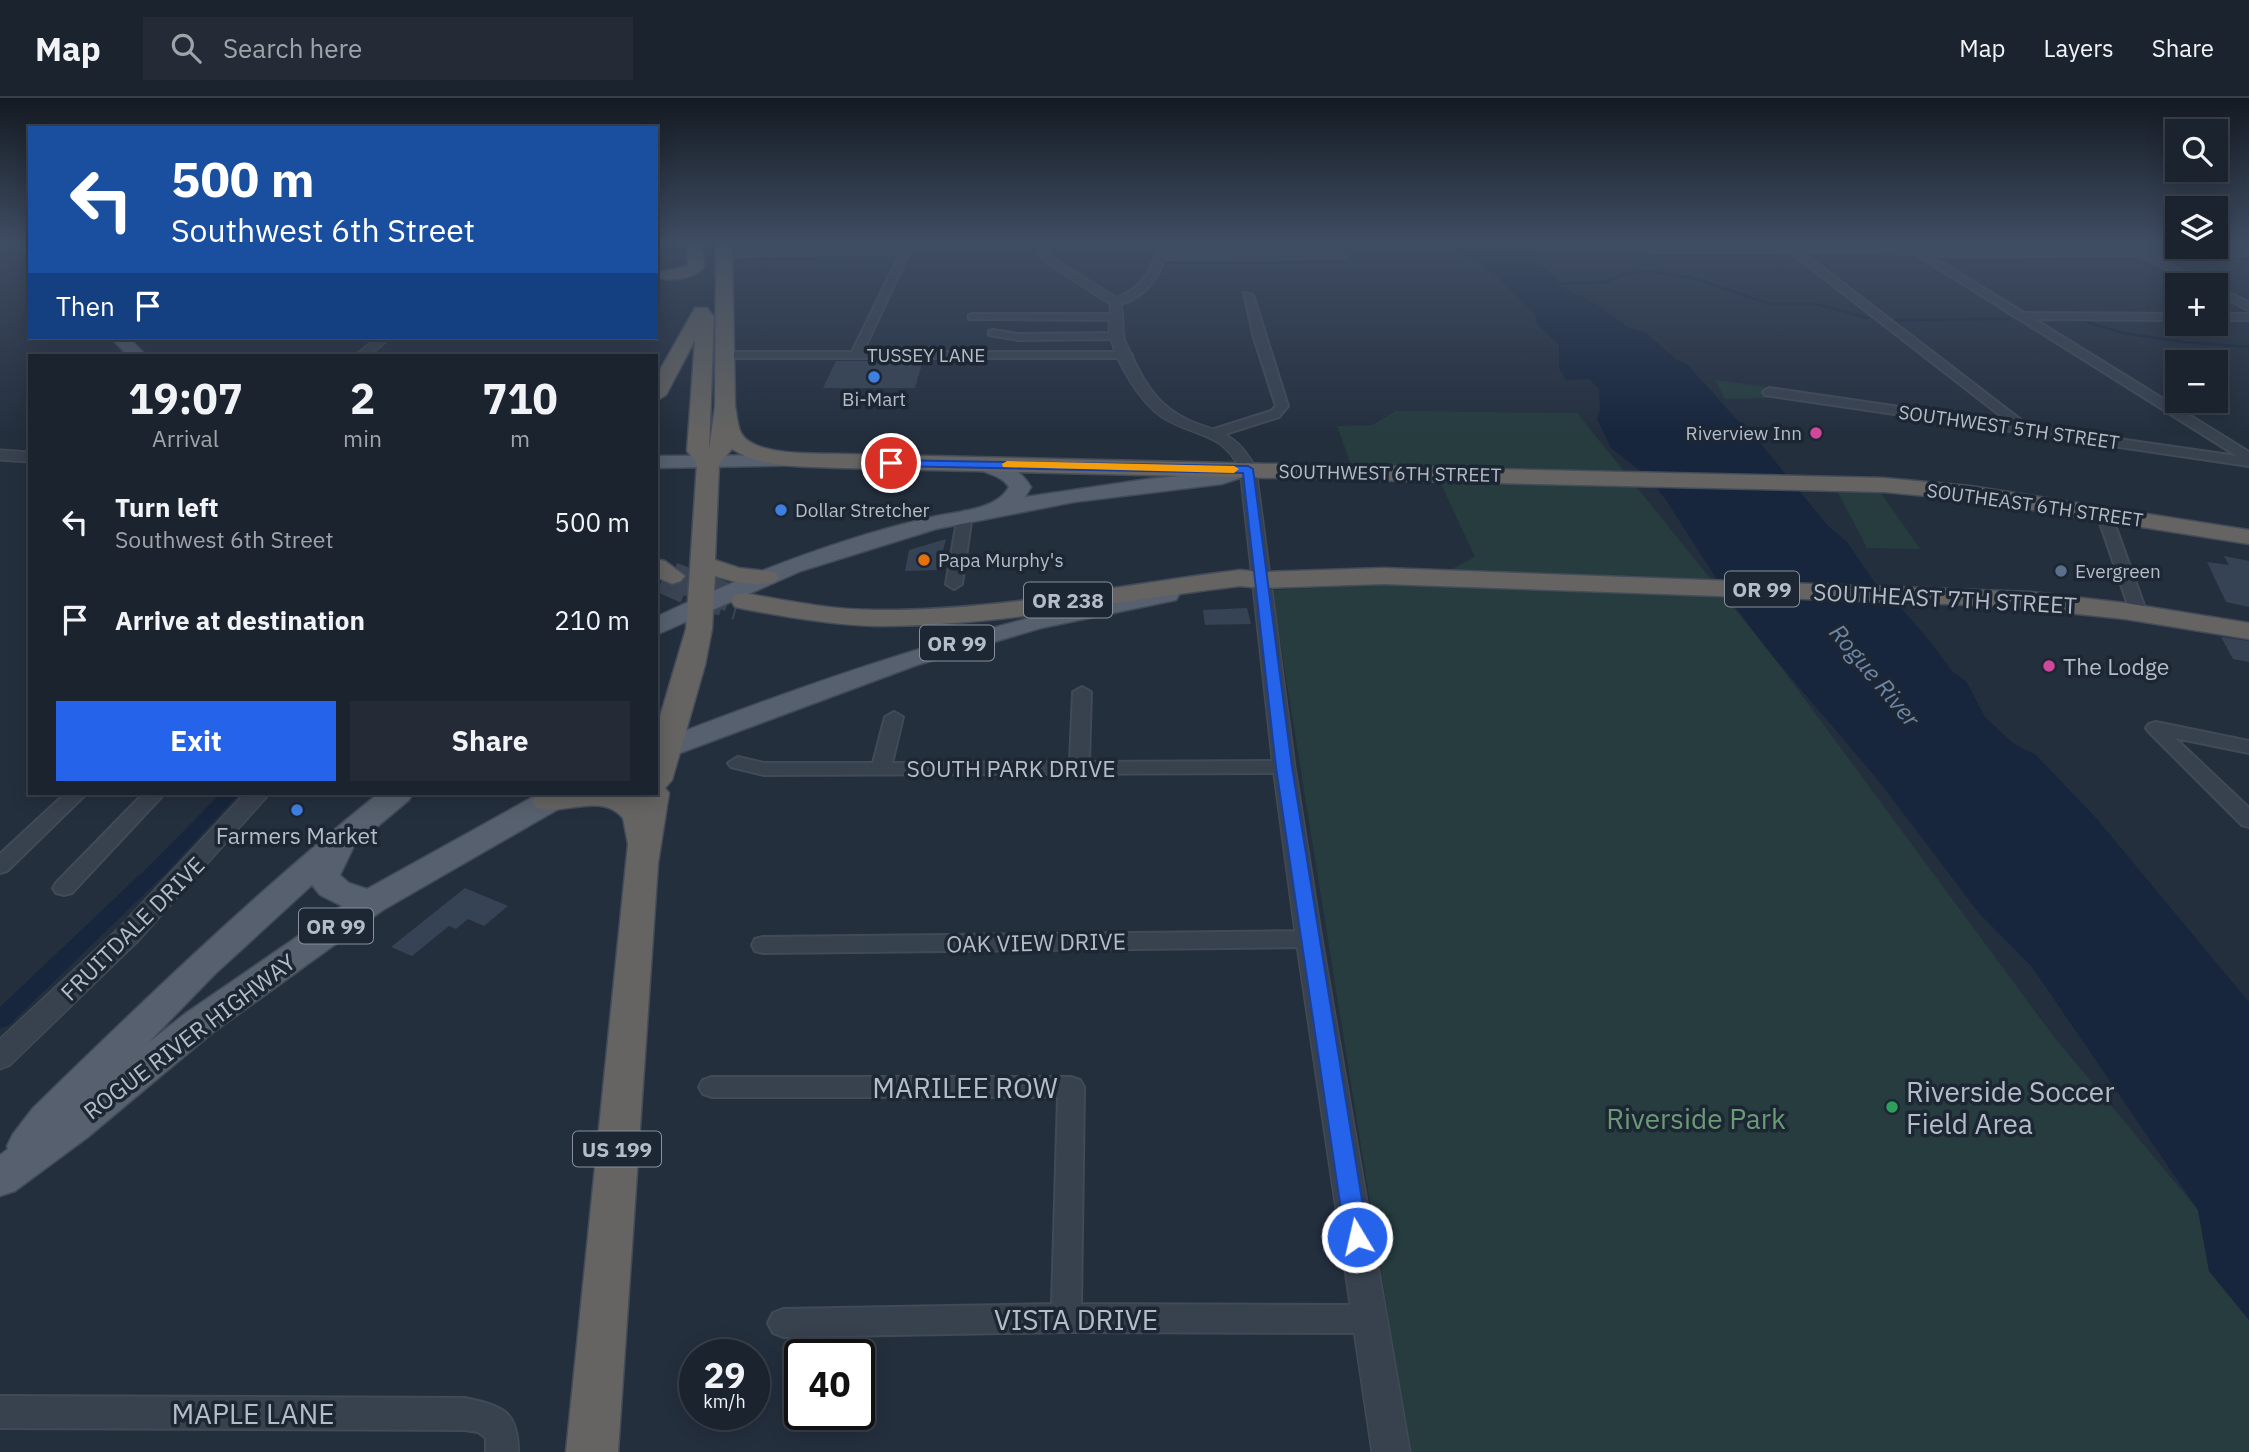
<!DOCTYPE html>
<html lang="en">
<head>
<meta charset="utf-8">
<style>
  :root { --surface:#1b232e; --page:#242b36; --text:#f1f3f6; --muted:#a0a4aa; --line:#39404a; --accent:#2563eb }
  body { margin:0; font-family:"IBM Plex Sans",sans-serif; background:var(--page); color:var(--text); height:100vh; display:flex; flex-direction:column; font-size:26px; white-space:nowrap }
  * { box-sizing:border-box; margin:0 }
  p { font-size:23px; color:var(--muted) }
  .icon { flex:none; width:38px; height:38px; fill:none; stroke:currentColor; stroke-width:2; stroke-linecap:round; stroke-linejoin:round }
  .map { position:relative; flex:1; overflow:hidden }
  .sheet { position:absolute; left:28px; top:256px; width:630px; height:441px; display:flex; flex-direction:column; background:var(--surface); border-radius:0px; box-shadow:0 4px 18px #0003,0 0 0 2px var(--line) }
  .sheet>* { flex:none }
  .top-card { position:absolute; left:28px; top:28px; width:630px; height:214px; border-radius:0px; box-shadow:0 4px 18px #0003,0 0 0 2px var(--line); background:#1a4fa0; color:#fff; overflow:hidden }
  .fabs { position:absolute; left:2165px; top:21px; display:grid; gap:14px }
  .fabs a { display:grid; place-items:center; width:63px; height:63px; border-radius:0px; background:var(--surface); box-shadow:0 4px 18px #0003,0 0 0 2px var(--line); font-size:35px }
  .speed { position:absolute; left:679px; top:1241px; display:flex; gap:14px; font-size:35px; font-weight:700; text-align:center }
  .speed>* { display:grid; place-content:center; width:91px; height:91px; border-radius:50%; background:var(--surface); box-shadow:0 4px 18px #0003,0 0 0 2px var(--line); line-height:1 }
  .speed small { font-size:18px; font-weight:400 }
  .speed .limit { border:4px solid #111; border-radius:10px; background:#fff; color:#111 }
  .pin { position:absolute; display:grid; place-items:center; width:60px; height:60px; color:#fff; margin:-30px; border:4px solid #fff; border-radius:50%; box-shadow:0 2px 7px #0007 }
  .me { position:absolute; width:77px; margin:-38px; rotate:351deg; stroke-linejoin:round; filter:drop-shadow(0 0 5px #0008) }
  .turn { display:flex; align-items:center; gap:24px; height:147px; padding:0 28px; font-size:32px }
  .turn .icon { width:91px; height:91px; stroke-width:2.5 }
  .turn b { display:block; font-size:49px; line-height:60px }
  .then { display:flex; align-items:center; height:66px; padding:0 28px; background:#0003; gap:14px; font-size:26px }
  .eta { display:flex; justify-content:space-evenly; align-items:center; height:119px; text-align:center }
  .eta b { font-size:42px; font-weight:800; line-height:49px }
  .action { display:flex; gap:14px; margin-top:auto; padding:14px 28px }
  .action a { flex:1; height:80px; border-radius:0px; background:var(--accent); color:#fff; font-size:28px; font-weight:800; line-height:80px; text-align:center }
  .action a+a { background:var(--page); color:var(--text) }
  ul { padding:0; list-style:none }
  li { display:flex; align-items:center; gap:21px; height:98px; padding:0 28px }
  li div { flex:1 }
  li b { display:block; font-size:26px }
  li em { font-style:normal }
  header { display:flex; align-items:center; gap:42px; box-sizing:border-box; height:98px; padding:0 35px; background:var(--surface); border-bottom:2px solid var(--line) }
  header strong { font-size:33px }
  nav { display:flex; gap:38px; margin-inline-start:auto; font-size:24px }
  .search { width:490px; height:63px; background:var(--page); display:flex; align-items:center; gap:18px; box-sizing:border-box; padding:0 24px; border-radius:0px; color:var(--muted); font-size:26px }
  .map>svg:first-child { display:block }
</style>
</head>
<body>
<header>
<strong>Map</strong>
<div class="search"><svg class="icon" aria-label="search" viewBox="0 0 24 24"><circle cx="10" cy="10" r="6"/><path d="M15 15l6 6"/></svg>Search here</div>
<nav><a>Map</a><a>Layers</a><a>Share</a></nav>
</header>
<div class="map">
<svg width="2249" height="1354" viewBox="0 0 2249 1354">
  <rect width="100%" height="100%" fill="#242f3e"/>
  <path fill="#263c3f" d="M1715,282L1768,289L1775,300L1725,301Z
    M1396,313L1577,315L1775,561L2054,939L2198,1112L2209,1173L2249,1222V1354H1410L1272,492L1426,484L1475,459L1433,369L1351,367L1337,328L1372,327Z
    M1837,393L1881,395L1920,451L1867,450Z"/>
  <path fill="#17263c" d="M1452,146H1515L1558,181L1557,187L1596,206L1629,230L1646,235L1677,262L1686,265L1746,332L1761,342V346L1828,428L1847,444L1875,485L1886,493L1928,541L1953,574L1966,583L1985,619L2014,646L2036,657L2097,721L2249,904V1222L2209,1173L2198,1112L2032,869L1978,814L1878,682L1775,561L1732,505L1666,402L1647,378L1611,350L1597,321L1600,312L1599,291L1589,281L1566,282L1559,270V247L1536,225L1535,216L1495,177Z"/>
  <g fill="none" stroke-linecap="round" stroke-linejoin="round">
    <path stroke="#17263c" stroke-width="2.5" d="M1551,186L1606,184L1623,176L1649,173L1696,181L1770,206H1816L1868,220
      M2040,221L2080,222L2123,235L2184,244L2249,249
      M1894,222L2009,221"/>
    <path fill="#17263c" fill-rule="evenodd" d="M687,146L690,151L656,154V150Z
      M221,695H233L236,699L165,776L8,928L0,930V909L151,766Z"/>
  </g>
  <path fill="#364354" d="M836,263H923L915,290H823Z
    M946,441L938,472L905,473L909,452Z
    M2224,458L2249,463V509L2226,504L2207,464L2229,467Z
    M1247,510L1251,526L1205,527L1203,512Z
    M2221,539L2249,543V564L2233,561Z
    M465,790L508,808L484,828L468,821L456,831L449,828L412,858L391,849Z"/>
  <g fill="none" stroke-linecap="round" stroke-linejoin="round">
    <path stroke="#3a4453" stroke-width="26" stroke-dasharray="26 13" stroke-linecap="butt" d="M662,482L698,498L737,509"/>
    <path stroke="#3a4453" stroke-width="28" stroke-dasharray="28 14" stroke-linecap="butt" d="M672,478L730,500"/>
    <defs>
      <path id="minor" d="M904,146H913L863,254H1126L1132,257L1126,260H726L720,257L726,254H852L900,156L724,158L719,155L721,153L902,150Z
        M1157,146H1167L1166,155L1344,154L1349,157L1344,160L1164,161C1158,183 1136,208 1111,206V202C1139,193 1154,175 1157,146Z
        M1627,146L1905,149L1902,146H1913L1922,152L2249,151V157L1931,158L2024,215L2177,216V222L2034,221L2249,354V368L1765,297L1763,294L1769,290L2010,325L1790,154H1651ZM1802,154L1914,155L2237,358L2029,328Z
        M1244,195L1253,197L1288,308L1279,319L1216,339L1211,338V332L1271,313L1276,308L1254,240Z
        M973,216H1117L1122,219L1117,222L969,221V217Z
        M2216,216H2249V222H2216Z
        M993,232L1018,236L1117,235L1122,238L1117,241L1018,242L989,237V233Z
        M2104,412L2111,416L2146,513L2144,516L2138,518L2130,513L2097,416Z
        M965,413L972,417L962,486L954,491L946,486L958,417Z
        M1082,589L1091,594L1089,664L1284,663L1294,669L1284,675L764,677L731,669L728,665L738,659L764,665H873L885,619L894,614L903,619L892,665L1070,664L1073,594Z
        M2156,624L2249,643V655L2175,640L2249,710V729L2242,727L2149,634L2146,630L2149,626Z
        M66,695H87L7,773L0,775V756Z
        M144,695H165L72,795L64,797L56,795L53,790L56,785Z
        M1309,833L1317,835L1320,841L1317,847L1309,849L763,855L755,853L752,847L755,841L763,839Z
        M712,979H1071L1080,982L1084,989L1081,1206L1370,1207L1380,1211L1385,1221L1380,1231L1370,1235L1066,1234L783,1239L773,1235L768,1225L773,1215L783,1211L1052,1206L1058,999H712L703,996L699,989L703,982Z
        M0,1298L465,1300C503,1308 518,1313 518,1354H486V1340L478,1334L465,1332L0,1330Z"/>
      <path id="tertiary" d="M1040,146H1051L1049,154L1051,159L1119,201C1126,215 1120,229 1125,243C1136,267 1148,295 1170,311C1205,337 1232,323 1256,371L1295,669L1322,841L1410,1354H1372L1296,841L1273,669L1240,371C1222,333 1193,339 1162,319C1139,303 1117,265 1110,238C1107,227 1112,217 1110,206L1043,163L1037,154Z
        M2116,146H2130L2211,187H2196Z
        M2216,188L2249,204V213L2216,196Z
        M376,240H390L370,257H356Z
        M0,352L30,354V364L0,362Z
        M245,695H270L137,844L10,967L0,971V941L119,830Z"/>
      <path id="primary" d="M16,146H30V157Z
        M111,240H129L146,257H127Z
        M803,357L810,359L813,363L810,367L656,370V358Z
        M983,360C1004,365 1020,370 1031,389L1025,399L1148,381L1219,374L1248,365L1255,367L1258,371L1255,375L1222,386L1074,404L936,431L801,473L656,537V519C745,477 836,441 932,419C956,413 996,413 1009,389C1000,375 983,377 973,366L976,362Z
        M1167,490L1176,492L1179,497L1176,502L1041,530L917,567L656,664V644C823,579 990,522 1167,490Z
        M379,695H413L409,702L354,748L340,777L349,785L367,791L540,695H578L574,702L383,812L212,935L88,1039L15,1093L0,1098V1057L8,1051L7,1048L13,1036L33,1010C145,901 257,793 379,695ZM312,787L320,797L342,808L186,915L149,944L215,876Z"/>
      <path id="trunk" d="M687,146H702L704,169C695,180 673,184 659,180L657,177L659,174L688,168Z
        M716,146H732L735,308C737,317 737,327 741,335C754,359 818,355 842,356L1884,380L1970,388L2249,432V446L1970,402L1884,394L842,370C806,368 763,371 732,351L719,366L715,462L739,470L775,474L779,479L775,484C755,489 734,484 715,478L712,531L705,567L672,682L665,690L669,695L658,765L618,1354H566L628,746L623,720C601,694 564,718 537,710L532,703L540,695H632L637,697V695H656V632L686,531L697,365L687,353L695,242L666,297L656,303V279L695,210H707L714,219L709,352L715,308Z
        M656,461L665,463L685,478L681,483L672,486L656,479Z
        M1383,470L2031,494L2125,505L2249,525V541L2125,521L2000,508L1383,486L1261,490L1240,488C1119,502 998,529 876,528C832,527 787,519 744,511L735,509L731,503L735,497L744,495C787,503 832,512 876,512C998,513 1119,487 1240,472L1261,474Z"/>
    </defs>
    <use href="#minor" stroke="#414a57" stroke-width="4"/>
    <use href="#tertiary" stroke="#414a57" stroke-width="3"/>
    <use href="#primary" stroke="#414a57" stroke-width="3"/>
    <use href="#trunk" stroke="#434c59" stroke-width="3"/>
    <use href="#minor" fill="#38414e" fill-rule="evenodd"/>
    <use href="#tertiary" fill="#38414e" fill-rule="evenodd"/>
    <use href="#primary" fill="#56606e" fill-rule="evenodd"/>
    <use href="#trunk" fill="#656462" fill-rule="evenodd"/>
  </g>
  <linearGradient id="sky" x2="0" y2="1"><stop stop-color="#141a22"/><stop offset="0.43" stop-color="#3f4d63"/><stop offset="1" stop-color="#3f4d63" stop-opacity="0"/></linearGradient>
  <rect width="2249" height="336" fill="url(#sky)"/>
  <path fill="#2563eb" stroke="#184099" stroke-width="2" d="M887,362L1248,368L1253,371L1292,669L1368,1139L1365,1147L1357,1150L1349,1147L1345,1139L1276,669L1243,375L891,368L886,365Z"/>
  <path fill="#f59e0b" d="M1007,363L1234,368L1239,371L1234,375L1003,369L1002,366Z"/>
  <g fill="#3f7fe0" stroke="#1d2633" stroke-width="2.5">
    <circle cx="874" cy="279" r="7"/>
    <circle cx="781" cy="412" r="7"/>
    <circle cx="297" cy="712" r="7"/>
  </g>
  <g fill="#d1479c" stroke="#1d2633" stroke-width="2.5">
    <circle cx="1816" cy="335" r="7"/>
    <circle cx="2049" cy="568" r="7"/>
  </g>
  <circle fill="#e8710a" stroke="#1d2633" stroke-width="2.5" cx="924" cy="462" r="7"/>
  <circle fill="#5c6f8a" stroke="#1d2633" stroke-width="2.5" cx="2061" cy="473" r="7"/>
  <circle fill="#2e9e5b" stroke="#1d2633" stroke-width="2.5" cx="1892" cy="1009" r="7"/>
  <g text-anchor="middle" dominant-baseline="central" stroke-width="7" stroke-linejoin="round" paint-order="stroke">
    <g font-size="19" fill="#b4bcc9" stroke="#1d2633">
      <text x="926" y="257">TUSSEY LANE</text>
      <text transform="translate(2009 329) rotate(8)">SOUTHWEST 5TH STREET</text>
      <text transform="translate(1390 375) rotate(1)">SOUTHWEST 6TH STREET</text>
      <text transform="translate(2035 407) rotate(8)">SOUTHEAST 6TH STREET</text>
    </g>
    <g font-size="19" fill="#b4bcc9" stroke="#1d2633" text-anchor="start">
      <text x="874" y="301" text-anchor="middle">Bi-Mart</text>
      <text x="1802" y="335" text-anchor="end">Riverview Inn</text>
      <text x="795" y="412">Dollar Stretcher</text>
      <text x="938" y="462">Papa Murphy's</text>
      <text x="2075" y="473">Evergreen</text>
    </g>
    <g fill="#1d2633" stroke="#878f9c" stroke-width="2">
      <rect x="1725" y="473.5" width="74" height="35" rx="5"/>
      <rect x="1024" y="484.5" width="88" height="35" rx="5"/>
      <rect x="920" y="527.5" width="74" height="35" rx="5"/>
      <rect x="299" y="810.5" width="74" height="35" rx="5"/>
      <rect x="573" y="1033.5" width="88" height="35" rx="5"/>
    </g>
    <g font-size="21" font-weight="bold" fill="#b4bcc9">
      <text x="1762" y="491">OR 99</text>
      <text x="1068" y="502">OR 238</text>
      <text x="957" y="545">OR 99</text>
      <text x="336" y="828">OR 99</text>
      <text x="617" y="1051">US 199</text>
    </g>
    <g font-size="23" fill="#b4bcc9" stroke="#1d2633">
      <text transform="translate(1945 500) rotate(3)">SOUTHEAST 7TH STREET</text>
      <text x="1011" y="670">SOUTH PARK DRIVE</text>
      <text transform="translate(132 830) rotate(-45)">FRUITDALE DRIVE</text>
      <text transform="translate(1036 844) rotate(-1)">OAK VIEW DRIVE</text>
      <text transform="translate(189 938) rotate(-37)">ROGUE RIVER HIGHWAY</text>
    </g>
    <g font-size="23" fill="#b4bcc9" stroke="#1d2633" text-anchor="start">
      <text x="2063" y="568">The Lodge</text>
      <text x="297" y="737" text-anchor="middle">Farmers Market</text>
    </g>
    <g font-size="24" font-style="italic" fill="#6d86a8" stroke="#1d2633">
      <text transform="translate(1875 577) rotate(50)">Rogue River</text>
    </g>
    <g font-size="28" fill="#b4bcc9" stroke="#1d2633">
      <text x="965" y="989">MARILEE ROW</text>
      <text x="1076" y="1221">VISTA DRIVE</text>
      <text x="253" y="1315">MAPLE LANE</text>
    </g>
    <g font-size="28" fill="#b4bcc9" stroke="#1d2633" text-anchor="start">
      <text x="1906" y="993">Riverside Soccer<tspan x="1906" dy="32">Field Area</tspan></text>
    </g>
    <g font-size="28" fill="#6b9a76" stroke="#1d2633">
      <text x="1696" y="1020">Riverside Park</text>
    </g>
  </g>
</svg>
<div class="fabs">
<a><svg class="icon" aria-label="search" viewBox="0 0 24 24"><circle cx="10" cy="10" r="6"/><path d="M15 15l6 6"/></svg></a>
<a><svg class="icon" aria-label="layers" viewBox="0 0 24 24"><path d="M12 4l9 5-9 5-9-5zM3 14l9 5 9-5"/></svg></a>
<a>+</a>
<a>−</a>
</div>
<div class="speed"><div>29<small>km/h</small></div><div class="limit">40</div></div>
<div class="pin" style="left:891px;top:365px;background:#d93025"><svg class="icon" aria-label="arrive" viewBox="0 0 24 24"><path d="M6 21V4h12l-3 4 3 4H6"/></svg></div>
<svg class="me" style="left:1357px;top:1139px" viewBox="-20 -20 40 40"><circle r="17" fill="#2563eb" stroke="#fff" stroke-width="3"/><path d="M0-11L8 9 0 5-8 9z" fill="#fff"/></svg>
<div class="top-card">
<div class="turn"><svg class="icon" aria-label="left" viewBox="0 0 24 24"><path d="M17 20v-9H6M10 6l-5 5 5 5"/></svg><div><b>500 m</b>Southwest 6th Street</div></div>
<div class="then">Then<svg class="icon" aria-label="arrive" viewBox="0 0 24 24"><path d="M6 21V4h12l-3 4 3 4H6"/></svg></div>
</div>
<section class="sheet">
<div class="eta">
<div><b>19:07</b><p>Arrival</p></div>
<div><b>2</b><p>min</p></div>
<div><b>710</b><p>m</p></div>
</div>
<ul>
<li><svg class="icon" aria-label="left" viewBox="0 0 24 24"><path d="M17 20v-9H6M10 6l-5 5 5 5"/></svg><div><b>Turn left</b><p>Southwest 6th Street</p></div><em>500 m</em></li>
<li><svg class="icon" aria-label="arrive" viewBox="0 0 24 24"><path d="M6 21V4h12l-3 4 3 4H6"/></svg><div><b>Arrive at destination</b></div><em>210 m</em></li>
</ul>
<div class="action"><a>Exit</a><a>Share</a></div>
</section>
</div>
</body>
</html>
